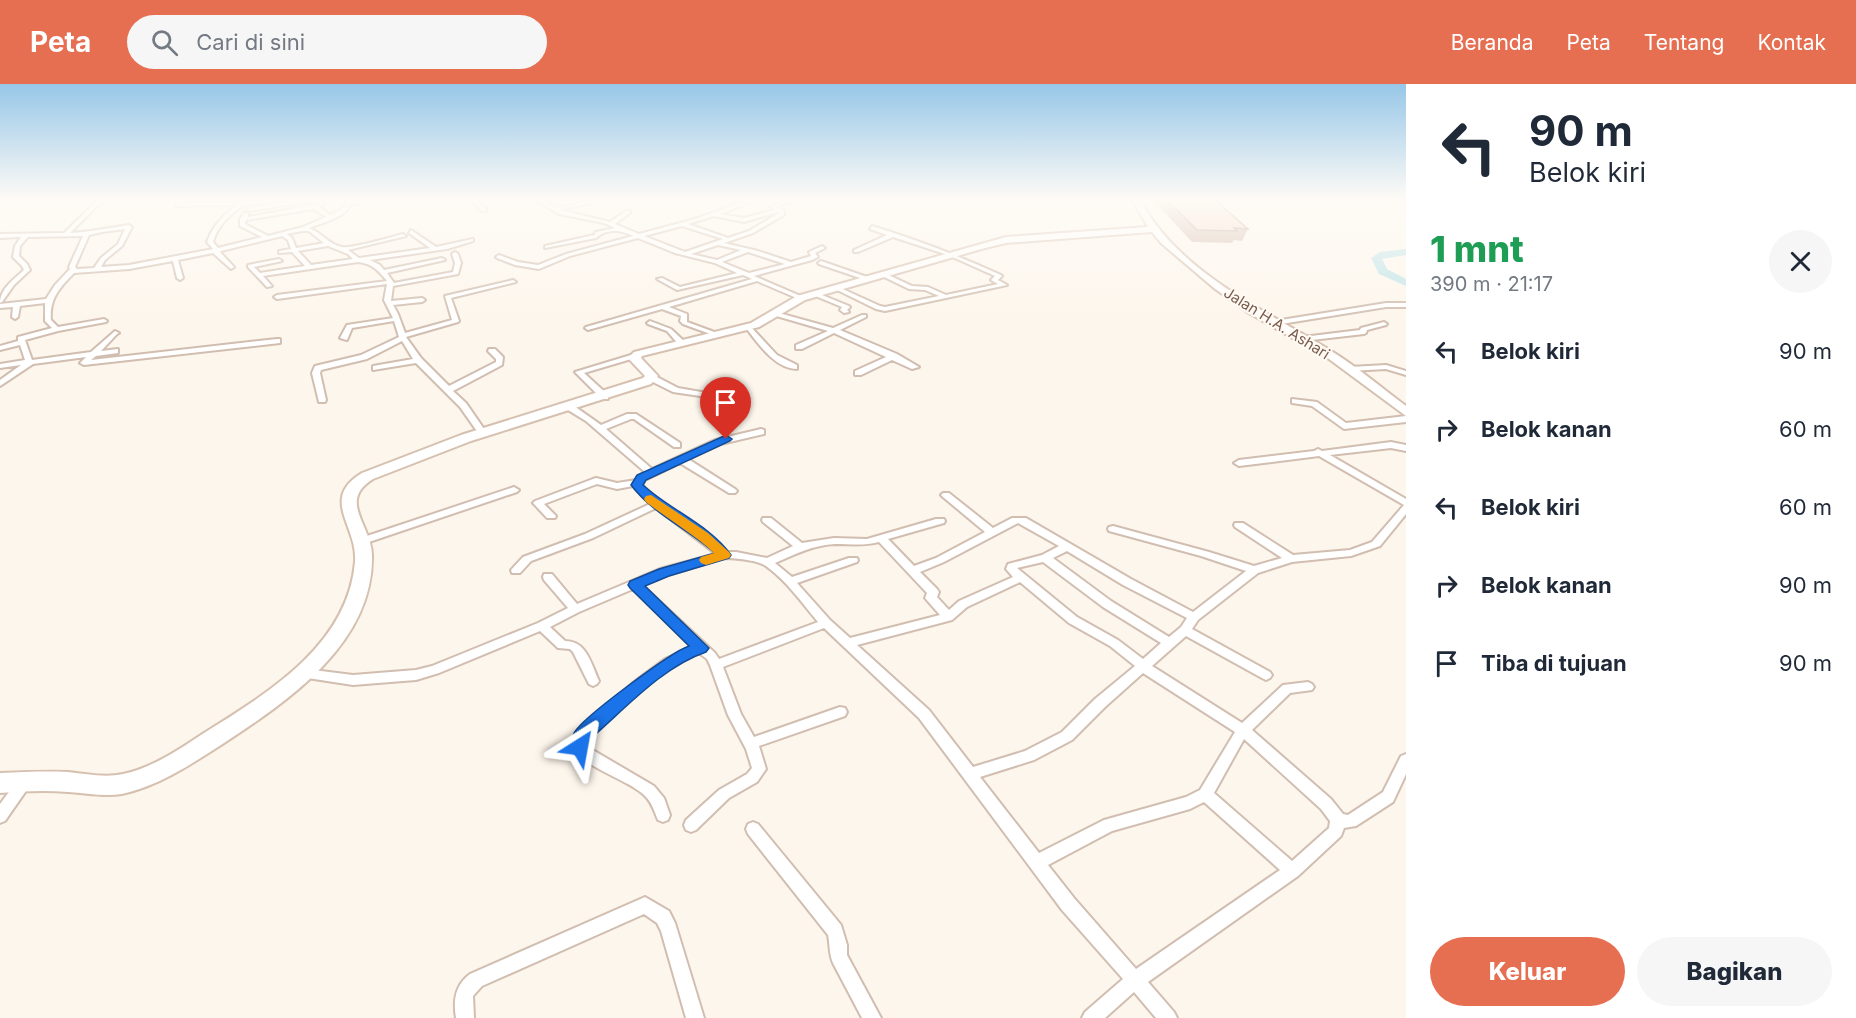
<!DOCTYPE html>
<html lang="id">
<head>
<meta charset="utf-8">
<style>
  :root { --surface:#fff; --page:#f6f6f7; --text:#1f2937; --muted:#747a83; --accent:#e76f51 }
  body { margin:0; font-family:Inter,sans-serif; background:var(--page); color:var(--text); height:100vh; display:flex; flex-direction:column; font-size:22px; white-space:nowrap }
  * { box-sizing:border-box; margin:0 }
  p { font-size:20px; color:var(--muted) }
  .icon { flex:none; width:33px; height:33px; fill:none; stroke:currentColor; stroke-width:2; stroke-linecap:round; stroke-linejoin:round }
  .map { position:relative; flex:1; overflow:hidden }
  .drawer { display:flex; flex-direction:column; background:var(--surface); width:450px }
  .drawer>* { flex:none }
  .top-card { background:#fff; color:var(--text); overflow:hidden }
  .pin { position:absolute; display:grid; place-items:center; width:51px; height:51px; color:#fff; margin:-62px -26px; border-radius:50% 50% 50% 0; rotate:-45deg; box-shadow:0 0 6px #0007 }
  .pin .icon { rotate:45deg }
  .me { position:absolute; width:66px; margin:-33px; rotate:34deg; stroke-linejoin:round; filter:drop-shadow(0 0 4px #0008) }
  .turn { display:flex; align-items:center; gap:21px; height:126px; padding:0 24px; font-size:27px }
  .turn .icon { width:78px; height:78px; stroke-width:2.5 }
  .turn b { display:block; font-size:42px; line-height:51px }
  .round { display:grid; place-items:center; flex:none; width:63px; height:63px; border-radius:32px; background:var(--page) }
  .overview { display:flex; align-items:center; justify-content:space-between; height:102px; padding:0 24px }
  h1 { font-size:36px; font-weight:800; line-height:45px; color:#1e9e55 }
  .cta { display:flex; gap:12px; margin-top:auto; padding:12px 24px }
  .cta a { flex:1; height:69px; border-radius:36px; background:var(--accent); color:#fff; font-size:24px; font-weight:800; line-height:69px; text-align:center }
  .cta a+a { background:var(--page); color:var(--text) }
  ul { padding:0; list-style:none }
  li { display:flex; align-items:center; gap:18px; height:78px; padding:0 24px }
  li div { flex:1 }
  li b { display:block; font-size:22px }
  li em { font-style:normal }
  header { display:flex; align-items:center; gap:36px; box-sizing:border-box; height:84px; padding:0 30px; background:var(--accent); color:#fff }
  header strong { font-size:28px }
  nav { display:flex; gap:33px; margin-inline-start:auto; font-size:21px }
  .search { width:420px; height:54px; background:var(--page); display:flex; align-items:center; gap:15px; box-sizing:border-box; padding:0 21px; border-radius:33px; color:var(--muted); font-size:22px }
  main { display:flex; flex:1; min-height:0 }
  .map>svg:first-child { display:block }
</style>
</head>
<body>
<header>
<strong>Peta</strong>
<div class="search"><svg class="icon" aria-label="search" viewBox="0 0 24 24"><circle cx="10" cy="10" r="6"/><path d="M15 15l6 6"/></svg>Cari di sini</div>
<nav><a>Beranda</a><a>Peta</a><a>Tentang</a><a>Kontak</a></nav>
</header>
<main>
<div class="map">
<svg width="1406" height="934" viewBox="0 0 1406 934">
  <rect width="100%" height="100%" fill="#fdf6ec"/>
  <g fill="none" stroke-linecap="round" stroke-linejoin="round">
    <path fill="#bfe3e8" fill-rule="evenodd" d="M1406,165V171L1382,175L1387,185L1406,195V202L1379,190L1371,174L1380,168Z"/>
    <defs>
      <path id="street" d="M100,114H105L70,149C90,148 109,144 129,141L132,143L122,162L105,176L101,183L129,181L213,165L207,158C213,141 224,131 237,121L176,122L181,114H186L182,119L243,118V121C229,132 218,141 213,158L218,164L262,153L240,142V135L244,129H248V133L319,120L315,116L249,127L247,124L307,114H319L324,120L319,123L330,131L345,123L346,115L356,114L350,118L379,114L350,121C345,134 321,139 309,144C321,148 329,161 342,163C350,165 392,153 403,150L406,152L348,166L359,174L430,164L409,149L411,146L436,163L473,155V157L447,165L370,176L380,181L384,186L442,174L445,176L387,189L394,199L453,188L455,179L452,170L455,168L458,170L461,179L458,190L393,202L391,217L422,214L425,216L422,218L393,221L398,230L405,249L452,236L445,212L513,196L516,198L451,214L459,237L458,238L406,253L421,274L449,302L496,278V275L488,267L489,265H495L503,273L502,281L453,307L466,319L486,348L485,350H479L460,323L416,279L373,286V282L413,275L402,257L367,275L321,286L320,289L326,316L325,318H319L312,289L315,282L361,271L399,253L394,237L352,244L347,256L340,254L347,241L393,234L384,216L387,200L277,215L274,213L277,211L387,197C378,186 373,180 358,178L263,192L272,202L267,203L248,183V181L279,175L282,177L254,183L260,189L305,182L292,168L279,169V167L291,165L288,156L282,152L221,167L220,168L234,183L231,185L213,169L178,176L183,194L180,196L177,194L173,177L129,185L74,189C60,203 49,215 51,236L58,243L104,235L107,237L106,238L58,247L25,256L32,276L91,268L115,247L119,249L117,250L101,267L118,265V269L96,272L91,276L277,255H280V259L84,281L80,279L86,273L33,280L0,302V296L21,281L0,284V280L25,276L20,261L0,266V262L18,257V253L52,244L45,237V219L20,222L18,233L15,235L12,233L13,223L0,224V220L46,215L55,201L70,185L69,183L83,152L28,153L20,162L19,172L27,180L30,186L14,201L2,218L0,219C0,205 14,195 24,186L22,182L13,173L15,162L21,153L0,154V150L64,149ZM314,125L326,133L303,143L268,152L245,140L246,136ZM125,145L118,160L101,174L94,184L77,185L75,183L89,151L102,148ZM302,147H309L324,159L296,164L292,154L287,150ZM328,162L348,170L353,175L311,181L298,167Z
        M469,114H474L486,125V127H482Z
        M532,114H538L556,124L595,116V118L560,126L610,138L626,127H630V129L615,140L639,150L695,135L754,114H761L720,130L744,134L774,126L771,122L794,114H801L777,123L784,127V131L753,149L724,159L758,167L791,178L811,172L809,168L822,162L825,164L815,169L818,173L812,176L754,192L803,213V215H799L757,197L669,223L687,230V238L717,249V251H713L683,240L680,237L681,232L662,225L588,246L585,244L586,243L752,195L743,191L677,206L657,195L662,194L680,203L737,189L715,179L675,169L638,154L570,172L539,185L515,181L497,174L496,173L499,171L518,178L538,181L566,170L633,152C621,146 607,144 596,154L545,164V162L594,151L596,148L615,144L604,139L559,130ZM778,128L779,129L749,147L728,154L688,140L714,132L744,138ZM682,142L723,155L685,168L644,152ZM718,161L741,166L717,176L691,170ZM748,168L785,180L749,189L722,178Z
        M872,142C915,155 959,172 1001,191L1002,192L998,196L1007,201L885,227L876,225L831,203L836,202L880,222L885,223L939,212L925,206L909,205L880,191L879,190L882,188L912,202L928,203L946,211L998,200L991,196L995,192L948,171L893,153L858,168H854V166L887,151L870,145Z
        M821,177L867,193L868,194L863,195L819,180L818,179Z
        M813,209H817L849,222L850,223L847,226L849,228L844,229L840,226L842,223L813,211Z
        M1386,219H1406V223H1386L1275,241L1272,239L1275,237Z
        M775,228L833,244L862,231H866V233L840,246L897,270L919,283L912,285L892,276L861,291H855V287L886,273L834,249L802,265H796V261L828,247L773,231L772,230Z
        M650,237L671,245L686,259L679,261L667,247L648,240L647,239Z
        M1384,238L1387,240L1386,241L1367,246L1366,249L1364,250L1303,257L1299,255L1303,253L1360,246L1361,244Z
        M746,242H750L777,271L797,281V285C775,285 758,259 746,244Z
        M631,271L638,273L584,289L608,311V315H602L575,288Z
        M1386,281L1406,287V291L1386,285L1350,287L1346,285L1350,283Z
        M649,292H655L678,304L707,309L711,311L707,313L673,308L649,296Z
        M1292,315L1317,318L1346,339L1406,332V338L1344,345L1312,322L1292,319Z
        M568,322H574L601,341L627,330H636L680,359V363H674L634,335H631L606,345L652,385L715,356L761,345L764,346V350L721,360L688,375L735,405L737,407L735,409H729L680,379L645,396L642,401L661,419L706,451L727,468H736L767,474L793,462L763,438L762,436L763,434H771L802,459L834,454L867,455L936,435H944L945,437L944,439L888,455L914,482L936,474L985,448L943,413L941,411L943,409H949L993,444L1012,434H1026L1131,495L1193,528L1246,487L1201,472L1109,447L1108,445L1109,443L1113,442L1209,468L1254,482L1282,474L1235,443L1234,441L1235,439H1243L1293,471L1350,466L1372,458L1404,421L1319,372L1239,382L1234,379L1239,376L1314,367L1318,365L1322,367L1391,358L1406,361V367L1391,364L1330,371L1406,415V430L1380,462L1351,472L1292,478L1258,489L1198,536L1192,545L1270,588L1272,591L1270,594L1266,596L1262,594L1186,552L1152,582L1242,639L1283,601L1308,598L1312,600L1314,603L1312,606L1290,609L1288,611L1252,646L1331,715L1343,730L1348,731L1383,708L1401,672L1406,670V690L1393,718L1356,742L1344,744L1341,752L1298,792L1148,898L1174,928L1177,934H1156L1134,908L1105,934H1082L1085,928L1123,895L1062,826L919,634L824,544L723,583L741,630L754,653L840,623L845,624L847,628L845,632L759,662L766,685L757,698L729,714L696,746L691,748L686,746L684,741L686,736L719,706L747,690L752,684L746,665L728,631L710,581L707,575L699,569C656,586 622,623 588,655L587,661L591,665L654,702L664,714L670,731L668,736L663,738L658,736C654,727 652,718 644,711C627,695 584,684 573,663L577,648L634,598L665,575L692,563L633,505L579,528L550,543L565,557C587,557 591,580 599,597L597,600L593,602L589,600L573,568L570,565L558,564L540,547L439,589L416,596L353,601L301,593L299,590L301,587L305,585L353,591L416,586L432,582L538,539L568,524L544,496L543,493L544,490H552L577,520L660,485L716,470L656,424L593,454L531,477L520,489H512L511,486L523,473L585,450L650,420L633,402L617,405L597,400L544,420L556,432L555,434H547L535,421L533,419L535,417L593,395L596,394L617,399L636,396L639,392L645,388L586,337L568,326ZM1018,439L1059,462L1042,471L1008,480L1006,485L1013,493L959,517L949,526L937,513L939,508L937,505L920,488L944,478ZM879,458L927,509L925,514L940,531L850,554L830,536L797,499L857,478L858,476L857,474H849L792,493L775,479C795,470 814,461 835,460C851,460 864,462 879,458ZM1067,467L1123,501L1187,534L1181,543L1169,553L1111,517L1053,474ZM724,474C735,474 757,476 766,482C786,496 802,519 818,538L719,575L715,569L642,501L668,491ZM1043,478L1103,523L1161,559L1143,575L1118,556L1077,533L1017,484ZM1020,498L1069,539L1110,562L1135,582L1095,615L1062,648L1025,667L973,683L929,626L857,561L952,536L967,523ZM1143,589L1235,648L1200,706L1186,713L1104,736L1039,769L980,693L1034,676L1072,656L1105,623ZM1244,655L1321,725L1330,737L1329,744L1292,777L1214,709ZM1204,718L1280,786L1136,885L1074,814L1048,781L1112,747L1190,725Z
        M514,403L519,406L517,408L366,459L362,460L357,457L358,455Z
        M25,691L30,693L32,697L30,701L5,737L0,739V720L20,693Z
        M753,738L758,740L841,841L847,861V871L881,934H862L833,879C829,870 830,861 828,851L748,750L746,745L748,740Z
        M645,813L669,827L675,839L704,934H686L661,847L657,839L644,830L482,902L473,912L474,934H456C453,917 455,901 470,890Z"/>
      <path id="secondary" d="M1131,114H1139C1178,190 1268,227 1336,270C1361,286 1383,305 1406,322V332L1329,275L1249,229L1214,204L1161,159L1152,148L1006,159L985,164L805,216L759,243L642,272L641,274L658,292L651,300L471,357L373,395C337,417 372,442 372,471C374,559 288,617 224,659C193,679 159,702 122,710C104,713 86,709 68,708C46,706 23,707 0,709V689C23,688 46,687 68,688C87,690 105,694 123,690C152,684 180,665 204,649C268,609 348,561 355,478C358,442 319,415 362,389L461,351L643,294L645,292L628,274L634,268L751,239L797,212L1006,153L1148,143Z"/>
      <path id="primary" d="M1183,114H1230L1226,117H1187Z"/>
    </defs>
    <use href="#street" stroke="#d1beb0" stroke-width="4"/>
    <use href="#secondary" stroke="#d6c0b0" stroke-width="4"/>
    <use href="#primary" stroke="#dad1cd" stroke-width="3"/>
    <use href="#street" fill="#fff" fill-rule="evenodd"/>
    <use href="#secondary" fill="#fff" fill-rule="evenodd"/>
    <use href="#primary" fill="#fbd9a5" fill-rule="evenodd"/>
  </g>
  <path fill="#d1b7a8" d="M1156,114H1213L1248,145L1242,157L1234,156L1232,159L1192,158L1155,118Z"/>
  <path fill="#f3d5c3" stroke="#aa9588" stroke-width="1.5" d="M1165,114H1213L1248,145L1234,144L1237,147L1197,146Z"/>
  <linearGradient id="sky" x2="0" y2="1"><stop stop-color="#97c7e8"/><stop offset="0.47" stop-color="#fefbf6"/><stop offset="1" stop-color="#fefbf6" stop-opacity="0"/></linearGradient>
  <rect width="1406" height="245" fill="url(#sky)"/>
  <path fill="#1a73e8" stroke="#114b97" stroke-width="1.5" d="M726,351L732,355L730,357L646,396L643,401C670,426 710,441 731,471L729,474L669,492L645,502L709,564L706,568C662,583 625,625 590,655L586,668L580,670L574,668L571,663C572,658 572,653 574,649C583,633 671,568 689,562L630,504L628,501L630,497L659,485L715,469C688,445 653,430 631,401L637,391Z"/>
  <path fill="#f59e0b" d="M651,411L708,449L729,468L731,471L729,474L706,481L701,479L699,476L701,473L714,469C694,450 669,436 646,418L644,415L646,412Z"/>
  <g text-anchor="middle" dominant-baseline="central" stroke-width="4.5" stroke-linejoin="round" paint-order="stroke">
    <g font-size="15" fill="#7a5c4d" stroke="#fffaf3">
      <text transform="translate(1277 239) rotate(32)">Jalan H.A. Ashari</text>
    </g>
  </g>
</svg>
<div class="pin" style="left:726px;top:355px;background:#d93025"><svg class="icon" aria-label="arrive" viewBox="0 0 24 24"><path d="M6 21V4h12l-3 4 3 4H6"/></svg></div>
<svg class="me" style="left:580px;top:663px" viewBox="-20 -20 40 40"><path d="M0-17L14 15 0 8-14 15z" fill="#1a73e8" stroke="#fff" stroke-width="4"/></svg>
</div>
<section class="drawer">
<div class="top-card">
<div class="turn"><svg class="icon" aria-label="left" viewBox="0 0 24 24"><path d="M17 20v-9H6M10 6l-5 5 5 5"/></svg><div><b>90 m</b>Belok kiri</div></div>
</div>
<div class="overview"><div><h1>1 mnt</h1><p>390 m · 21:17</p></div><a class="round"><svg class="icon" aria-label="close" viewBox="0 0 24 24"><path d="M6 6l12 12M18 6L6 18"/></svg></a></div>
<ul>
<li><svg class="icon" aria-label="left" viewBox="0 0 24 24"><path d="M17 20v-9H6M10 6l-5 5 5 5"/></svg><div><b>Belok kiri</b></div><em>90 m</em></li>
<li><svg class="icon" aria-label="right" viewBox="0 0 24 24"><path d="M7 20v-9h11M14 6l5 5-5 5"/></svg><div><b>Belok kanan</b></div><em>60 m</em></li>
<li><svg class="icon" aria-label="left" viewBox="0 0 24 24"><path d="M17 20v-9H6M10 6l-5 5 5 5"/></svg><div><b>Belok kiri</b></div><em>60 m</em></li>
<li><svg class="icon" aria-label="right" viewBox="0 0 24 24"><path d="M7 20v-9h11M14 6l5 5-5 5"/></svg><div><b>Belok kanan</b></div><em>90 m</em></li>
<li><svg class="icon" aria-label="arrive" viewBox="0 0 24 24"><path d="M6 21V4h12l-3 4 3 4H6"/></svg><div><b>Tiba di tujuan</b></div><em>90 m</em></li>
</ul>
<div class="cta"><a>Keluar</a><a>Bagikan</a></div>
</section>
</main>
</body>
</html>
